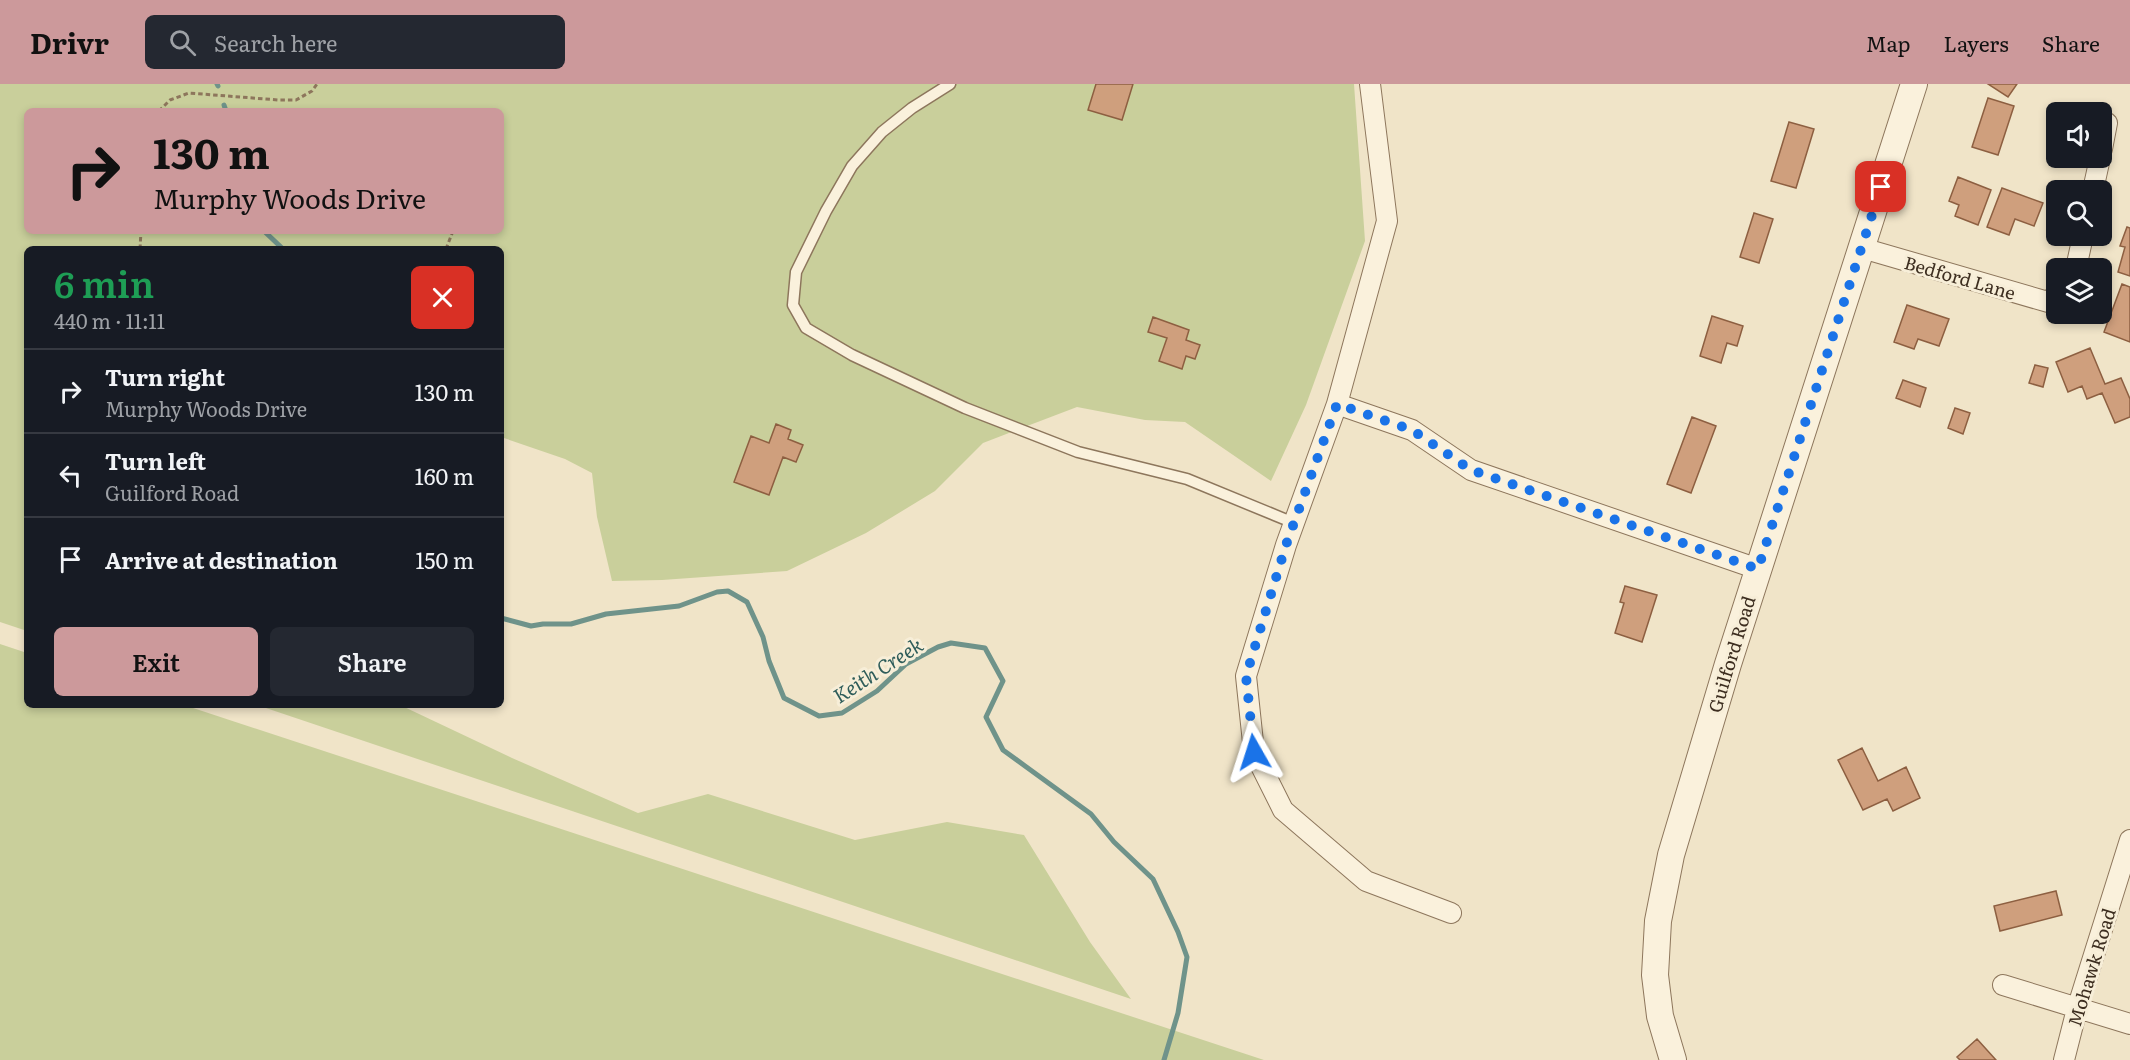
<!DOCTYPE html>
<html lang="en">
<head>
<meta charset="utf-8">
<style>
  :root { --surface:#171b24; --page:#242831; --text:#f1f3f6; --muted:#9ea1a6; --line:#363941; --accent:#cc999b }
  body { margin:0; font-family:Literata,serif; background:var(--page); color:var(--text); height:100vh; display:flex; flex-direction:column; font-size:22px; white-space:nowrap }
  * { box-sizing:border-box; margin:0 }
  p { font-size:20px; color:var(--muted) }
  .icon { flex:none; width:33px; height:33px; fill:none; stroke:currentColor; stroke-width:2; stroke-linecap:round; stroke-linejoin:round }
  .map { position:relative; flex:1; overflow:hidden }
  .sheet { position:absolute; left:24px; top:162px; width:480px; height:462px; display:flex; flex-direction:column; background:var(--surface); border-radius:9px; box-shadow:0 3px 9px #0003 }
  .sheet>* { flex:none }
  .guide { position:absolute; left:24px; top:24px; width:480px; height:126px; border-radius:9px; box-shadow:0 3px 9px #0003; background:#cc999b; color:#111; overflow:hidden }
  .controls { position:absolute; left:2046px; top:18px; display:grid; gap:12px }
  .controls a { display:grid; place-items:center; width:66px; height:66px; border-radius:9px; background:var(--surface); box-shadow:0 3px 9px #0003; font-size:30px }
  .pin { position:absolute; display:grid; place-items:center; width:51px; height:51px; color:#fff; margin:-26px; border-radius:12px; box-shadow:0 3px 9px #0006 }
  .me { position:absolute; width:66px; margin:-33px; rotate:354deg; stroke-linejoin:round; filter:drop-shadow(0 0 4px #0008) }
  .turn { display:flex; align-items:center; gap:21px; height:126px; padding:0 30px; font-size:27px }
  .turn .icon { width:78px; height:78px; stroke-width:2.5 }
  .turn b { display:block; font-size:42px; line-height:51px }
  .round { display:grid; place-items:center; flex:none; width:63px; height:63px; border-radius:9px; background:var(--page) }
  .head { display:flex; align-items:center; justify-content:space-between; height:102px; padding:0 30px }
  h1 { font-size:36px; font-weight:600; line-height:45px; color:#1e9e55 }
  .action { display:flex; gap:12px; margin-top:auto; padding:12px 30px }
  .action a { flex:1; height:69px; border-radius:9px; background:var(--accent); color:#111; font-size:24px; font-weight:600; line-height:69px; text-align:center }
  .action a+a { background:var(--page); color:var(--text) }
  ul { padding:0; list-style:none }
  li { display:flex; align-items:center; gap:18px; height:84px; padding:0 30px; border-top:2px solid var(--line) }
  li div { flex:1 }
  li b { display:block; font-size:22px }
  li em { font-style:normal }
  header { display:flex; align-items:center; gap:36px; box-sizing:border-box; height:84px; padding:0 30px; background:var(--accent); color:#111 }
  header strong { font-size:28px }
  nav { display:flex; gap:33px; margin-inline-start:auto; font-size:21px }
  .search { width:420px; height:54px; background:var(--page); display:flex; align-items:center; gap:15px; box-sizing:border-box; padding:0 21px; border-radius:9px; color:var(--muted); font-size:22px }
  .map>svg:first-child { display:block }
</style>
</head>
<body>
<header>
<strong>Drivr</strong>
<div class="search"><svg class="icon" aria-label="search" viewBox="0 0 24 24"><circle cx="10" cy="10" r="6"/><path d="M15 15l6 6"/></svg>Search here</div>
<nav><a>Map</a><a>Layers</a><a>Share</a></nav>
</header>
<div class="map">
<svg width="2130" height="976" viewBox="0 0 2130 976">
  <rect width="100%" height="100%" fill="#f0e4c8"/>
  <path fill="#c9cf9b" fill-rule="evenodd" d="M0,0H1354L1365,157L1306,321L1271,397L1185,338L1145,336L1077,323L983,359L935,407L866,449L787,487L662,496L612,497L597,433L592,389L565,375L501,353V165H27V547L0,538ZM27,27H501V147H27Z
    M0,560L27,569V621H184L1264,976H0Z
    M257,621H400L512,674L638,729L708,710L855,756L947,738L1024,751L1090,858L1131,915Z"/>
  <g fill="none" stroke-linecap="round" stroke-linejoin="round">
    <path stroke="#6f938a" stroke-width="5" d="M217,0L218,2
      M224,21L226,27
      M264,147L283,165
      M501,534L531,542L543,540H571L606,530L679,522L717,508L728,507L747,518L763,553L769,577L784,614L819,632L842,629L877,607L906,580L938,563L951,559L985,564L1003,597L986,633L1003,666L1091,730L1114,758L1153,795L1178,848L1187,873L1178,929L1164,976"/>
  </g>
  <path fill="#cf9f7d" stroke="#8d5f41" stroke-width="1.5" d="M1096,0H1133L1122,36L1088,26Z
    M1988,0H2017L2008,13Z
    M1988,14L2014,22L1998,71L1972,63Z
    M1789,38L1814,45L1796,104L1771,97Z
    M1958,93L1991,106L1978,141L1955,132L1959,121L1949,117Z
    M2002,104L2043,119L2034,142L2015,135L2009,151L1987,143Z
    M1754,129L1773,135L1759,179L1740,173Z
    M2127,143L2130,144V192L2118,188L2125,163L2120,162Z
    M2122,200L2130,203V258L2104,248Z
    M1907,221L1949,235L1939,262L1918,255L1914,265L1894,258Z
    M1712,232L1743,242L1737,262L1727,259L1721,279L1700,272Z
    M1153,233L1189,246L1186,256L1200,261L1195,275L1186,272L1182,285L1159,277L1167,254L1148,248Z
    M2090,264L2105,300L2121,294L2130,315V333L2115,339L2102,309L2087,315L2082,302L2068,308L2056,278Z
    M2035,281L2048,284L2043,303L2029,299Z
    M1903,296L1926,304L1920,323L1896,314Z
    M1955,324L1970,329L1963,350L1948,344Z
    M1692,333L1716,342L1691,409L1667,400Z
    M776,340L791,346L788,355L803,361L796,378L783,373L769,411L734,398L751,352L769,359Z
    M1625,502L1657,511L1642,558L1615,549L1624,519L1620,518Z
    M1862,664L1878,697L1906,683L1920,714L1893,727L1887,715L1863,726L1838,676Z
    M2056,807L2062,831L2000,847L1994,822Z
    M1977,955L1996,976H1960L1957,973Z"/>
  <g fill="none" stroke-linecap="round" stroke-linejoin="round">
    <defs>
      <path id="service" d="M950,0L912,24L882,48L852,82L826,127L796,188L793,221L806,244L852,271L965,324L1078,368L1187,395L1294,439"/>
      <path id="minor" d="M1370,0L1387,137L1337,320L1286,461L1246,592L1254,668L1283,726L1366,797L1451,829
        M2102,65L2107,39
        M2093,106L2100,74
        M1862,164L2048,218L2056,211
        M2076,184L2083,152
        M1337,320L1412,346L1471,386L1758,485
        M2003,901L2130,940
        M2064,976L2077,925L2130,756"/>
      <path id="tertiary" d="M1673,976L1660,932L1655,891L1658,837L1671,771L1728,580L1914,0"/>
    </defs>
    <use href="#service" stroke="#8d765c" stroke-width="13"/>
    <use href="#minor" stroke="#8d765c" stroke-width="22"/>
    <use href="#tertiary" stroke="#8d765c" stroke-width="28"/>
    <path stroke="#8d765c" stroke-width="3" stroke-dasharray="4.5 3" stroke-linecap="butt" d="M159,27L170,16L189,9L278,16H296L312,7L317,0
      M140,165L141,147
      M446,165L453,147"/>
    <use href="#service" stroke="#faf1dc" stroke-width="10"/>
    <use href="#minor" stroke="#faf1dc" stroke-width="20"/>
    <use href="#tertiary" stroke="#faf1dc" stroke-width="26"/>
  </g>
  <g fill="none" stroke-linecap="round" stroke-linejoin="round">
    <path stroke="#1a73e8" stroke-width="10" stroke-dasharray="0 18" d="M1254,668L1246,592L1286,461L1337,320L1412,346L1471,386L1758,485L1881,103"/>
  </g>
  <g text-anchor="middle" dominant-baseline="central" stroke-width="6" stroke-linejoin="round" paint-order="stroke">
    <g font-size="18" fill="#3d2e20" stroke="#f7eed8">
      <text transform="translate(1960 193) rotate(16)">Bedford Lane</text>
      <text transform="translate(1731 570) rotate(-73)">Guilford Road</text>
      <text transform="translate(2091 883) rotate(-73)">Mohawk Road</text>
    </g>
    <g font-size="20" font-style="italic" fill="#2f5d5a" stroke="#f7eed8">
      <text transform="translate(877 585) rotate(-33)">Keith Creek</text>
    </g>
  </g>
</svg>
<div class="controls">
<a><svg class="icon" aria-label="sound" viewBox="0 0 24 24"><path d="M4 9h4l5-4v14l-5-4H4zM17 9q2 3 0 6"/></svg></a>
<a><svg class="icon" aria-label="search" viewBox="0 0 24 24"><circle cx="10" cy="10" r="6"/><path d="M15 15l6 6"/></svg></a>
<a><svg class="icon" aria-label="layers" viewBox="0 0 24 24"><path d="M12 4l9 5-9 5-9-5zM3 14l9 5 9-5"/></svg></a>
</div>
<div class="pin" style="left:1881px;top:103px;background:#d93025"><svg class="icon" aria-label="arrive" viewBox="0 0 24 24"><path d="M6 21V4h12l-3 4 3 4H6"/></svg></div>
<svg class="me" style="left:1254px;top:668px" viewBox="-20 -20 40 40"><path d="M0-17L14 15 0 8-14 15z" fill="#1a73e8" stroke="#fff" stroke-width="4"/></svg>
<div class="guide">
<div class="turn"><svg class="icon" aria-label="right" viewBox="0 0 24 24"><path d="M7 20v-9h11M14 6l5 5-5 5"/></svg><div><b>130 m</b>Murphy Woods Drive</div></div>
</div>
<section class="sheet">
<div class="head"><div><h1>6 min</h1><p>440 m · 11:11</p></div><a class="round" style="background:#d93025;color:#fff"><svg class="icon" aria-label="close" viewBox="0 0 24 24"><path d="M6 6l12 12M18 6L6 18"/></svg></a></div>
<ul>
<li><svg class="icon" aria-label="right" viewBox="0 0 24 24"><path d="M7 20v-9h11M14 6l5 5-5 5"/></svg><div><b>Turn right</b><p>Murphy Woods Drive</p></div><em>130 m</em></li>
<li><svg class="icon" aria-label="left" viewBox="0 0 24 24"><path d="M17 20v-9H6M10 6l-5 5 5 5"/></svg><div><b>Turn left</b><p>Guilford Road</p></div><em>160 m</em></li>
<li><svg class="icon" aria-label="arrive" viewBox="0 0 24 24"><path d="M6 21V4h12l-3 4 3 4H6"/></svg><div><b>Arrive at destination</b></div><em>150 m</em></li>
</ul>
<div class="action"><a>Exit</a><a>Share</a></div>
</section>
</div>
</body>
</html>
